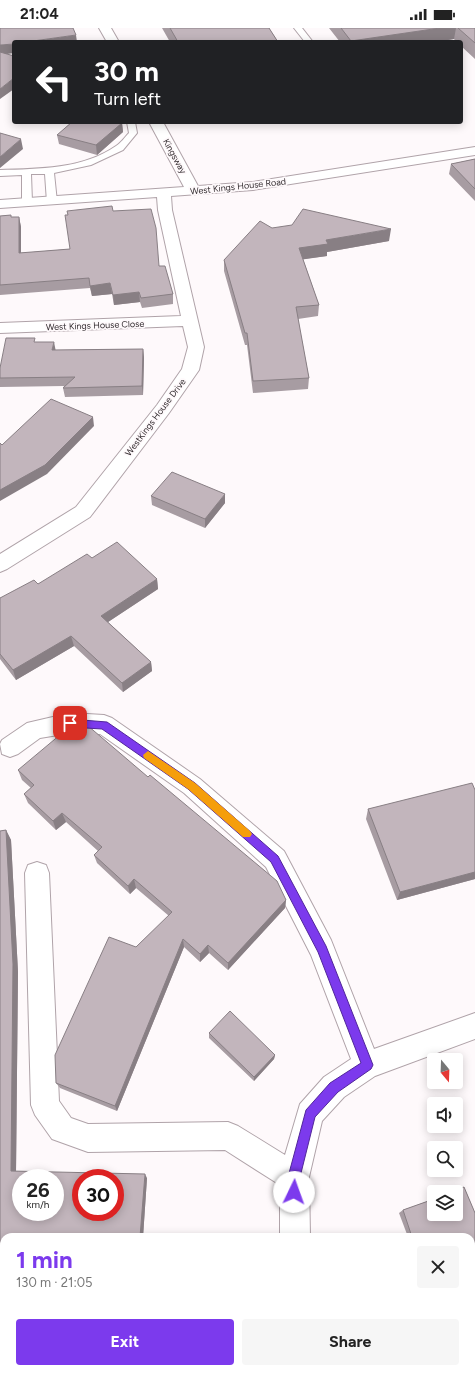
<!DOCTYPE html>
<html lang="en">
<head>
<meta charset="utf-8">
<style>
  :root { --surface:#fff; --page:#f6f6f6; --text:#222; --muted:#767676; --accent:#7c3aed }
  body { margin:0; font-family:Figtree,sans-serif; background:var(--page); color:var(--text); height:100vh; display:flex; flex-direction:column; font-size:15px; white-space:nowrap }
  * { box-sizing:border-box; margin:0 }
  p { font-size:13px; color:var(--muted) }
  .icon { flex:none; width:22px; height:22px; fill:none; stroke:currentColor; stroke-width:2; stroke-linecap:round; stroke-linejoin:round }
  .map { position:relative; flex:1; overflow:hidden }
  .details { position:absolute; left:0px; top:1205px; width:475px; height:140px; display:flex; flex-direction:column; background:var(--surface); border-radius:12px 12px 0 0; box-shadow:0 2px 10px #0003 }
  .details>* { flex:none }
  .hud { position:absolute; left:12px; top:12px; width:451px; height:84px; border-radius:4px; box-shadow:0 2px 10px #0003; background:#202124; color:#fff; overflow:hidden }
  .needle { width:26px; rotate:161deg }
  .controls { position:absolute; left:427px; top:1025px; display:grid; gap:8px }
  .controls a { display:grid; place-items:center; width:36px; height:36px; border-radius:4px; background:var(--surface); box-shadow:0 2px 10px #0003; font-size:20px }
  .speed { position:absolute; left:12px; top:1141px; display:flex; gap:8px; font-size:20px; font-weight:700; text-align:center }
  .speed>* { display:grid; place-content:center; width:52px; height:52px; border-radius:50%; background:var(--surface); box-shadow:0 2px 10px #0003; line-height:1 }
  .speed small { font-size:10px; font-weight:400 }
  .speed .limit { border:6px solid #d22; background:#fff; color:#111 }
  .pin { position:absolute; display:grid; place-items:center; width:34px; height:34px; color:#fff; margin:-17px; border-radius:8px; box-shadow:0 2px 6px #0006 }
  .me { position:absolute; width:44px; margin:-22px; rotate:3deg; stroke-linejoin:round; filter:drop-shadow(0 0 3px #0008) }
  .turn { display:flex; align-items:center; gap:14px; height:84px; padding:0 16px; font-size:18px }
  .turn .icon { width:52px; height:52px; stroke-width:2.5 }
  .turn b { display:block; font-size:28px; line-height:34px }
  .round { display:grid; place-items:center; flex:none; width:42px; height:42px; border-radius:4px; background:var(--page) }
  .head { display:flex; align-items:center; justify-content:space-between; height:68px; padding:0 16px }
  h1 { font-size:24px; font-weight:700; line-height:30px; color:var(--accent) }
  .button { display:flex; gap:8px; margin-top:auto; padding:8px 16px }
  .button a { flex:1; height:46px; border-radius:4px; background:var(--accent); color:#fff; font-size:16px; font-weight:700; line-height:46px; text-align:center }
  .button a+a { background:var(--page); color:var(--text) }
  .status { display:flex; justify-content:space-between; align-items:center; height:28px; padding:0 20px; background:var(--surface); direction:ltr }
  .status svg { height:11px; fill:currentColor }
  .map>svg:first-child { display:block }
</style>
</head>
<body>
<div class="status"><b>21:04</b><svg viewBox="0 0 49 12"><path d="M0 12V9h3v3zM5 12V6h3v6zM10 12V3h3v9zM15 12V0h3v12zM26 1h20v11H26zM47 4h2v5h-2z"/></svg></div>
<div class="map">
<svg width="475" height="1345" viewBox="0 0 475 1345">
  <rect width="100%" height="100%" fill="#fef9fb"/>
  <g fill="none" stroke-linecap="round" stroke-linejoin="round">
    <defs>
      <path id="lane" d="M294,0H302L313,14H305Z
        M127,94H135L137,105L123,122L91,137L54,145L57,174L55,176H49L47,174L45,146H31L32,174L27,177L22,174V147L0,148V142C39,141 83,141 116,118C121,115 125,109 129,105Z"/>
      <path id="street" d="M99,0H111L119,14H107Z
        M149,94H163L198,158L253,154L475,119V127L253,162L171,168L172,182L204,319L199,342L169,385L90,489L7,541L0,544V526L76,479L157,377L182,341L188,319L183,298L0,305V295L181,288L158,182L157,169L0,180V172L184,159Z
        M70,685L104,687L112,690L200,751L284,823L331,912L374,1021L475,985V1011L375,1048L344,1069L322,1093L309,1149L310,1209H280V1157L225,1122L88,1124L52,1111L35,1087L31,1077L25,845L28,837L37,834L46,837L49,845L59,1073L71,1090L88,1096L228,1094L238,1098L285,1127L300,1076L324,1049L351,1031L311,927L266,839L184,765L100,706L70,705L40,710L18,726L10,729L2,726L0,716L2,712L27,695Z
        M297,1341H329L330,1345H298Z"/>
    </defs>
    <use href="#lane" stroke="#b0a3a9" stroke-width="2"/>
    <use href="#street" stroke="#b0a3a9" stroke-width="2"/>
    <use href="#lane" fill="#fff" fill-rule="evenodd"/>
    <use href="#street" fill="#fff" fill-rule="evenodd"/>
  </g>
  <path fill="#a79ca2" d="M162,0H269L278,14H170Z
    M329,0H475V31L461,18V14H456L454,11L436,14H340Z
    M122,95L123,104L97,127L59,116L57,107Z
    M475,131V173L449,146L451,136Z
    M113,183L159,238L173,266V276L142,280L140,274L114,277L112,266L92,268L90,260L0,267V188L11,187V189H19L21,199V225L70,221Z
    M272,200L389,213L327,224V228L303,231L319,277L318,288L298,291L309,350L308,361L253,365L247,317H245L224,243V232Z
    M35,314L55,322L143,321L144,330L143,367L65,369L63,360L64,358L0,359V340Z
    M151,468L225,475L205,500L152,477Z
    M92,530L157,551L158,561L108,594L151,634L152,643L123,664L74,618L16,652L0,631V570L38,556Z
    M18,742L286,872L285,880L228,942L209,925L200,934L184,919L117,1083L60,1060L56,1055L136,919L169,888L136,860L130,866L97,835L94,827L98,823L66,794L56,802L28,775L24,766L31,760L22,752Z
    M475,762V851L397,872L366,791L368,781Z
    M6,802L11,812L18,944L16,1143L147,1150L143,1209H4V1221H0V803Z
    M209,1005L275,1027L274,1031L254,1053L209,1010Z
    M464,1159L475,1185V1345H457L456,1341H471V1209H408L399,1185L403,1182L434,1171V1186H456V1164H452Z"/>
  <path fill="#887f84" d="M440,0H456L454,11L436,14H351V13Z
    M76,7L77,14H26Z
    M14,16V25L0,27V17Z
    M14,50V61L0,71V61Z
    M122,95L123,104L97,127L96,117Z
    M21,111L23,121L0,140V129Z
    M19,189L21,199V235L19,225Z
    M391,201L389,213L327,224V228L299,232V220L326,212Z
    M110,255L112,266L92,268L90,258Z
    M139,264L140,274L114,277L113,267Z
    M54,314L56,324L52,322Z
    M143,321L144,330L143,367L142,358Z
    M93,389L94,398L47,446L0,473V462Z
    M225,466V475L205,500V491Z
    M157,551L158,561L102,598L101,588Z
    M71,608L74,618L16,652L13,642Z
    M151,634L152,643L123,664L122,655Z
    M62,785L66,794L56,802L53,793Z
    M6,802L11,812L18,944L16,1146L11,1143Z
    M475,844V851L397,872L400,864Z
    M134,851L136,860L130,866L128,858Z
    M286,872L285,880L228,942V935Z
    M183,911L184,919L117,1083L115,1078Z
    M208,917L209,925L200,934V926Z
    M275,1027L274,1031L254,1053V1049Z
    M145,1146L147,1150L143,1209H140Z"/>
  <path fill="#c2b5bc" stroke="#887f84" fill-rule="evenodd" d="M0,0H73L76,7L26,14H14V16L0,17Z
    M170,0H269L278,14H178Z
    M341,0H440L351,13Z
    M458,0H475V15Z
    M0,24L14,28V50L0,61Z
    M72,94H120L122,95L96,117L57,107Z
    M0,105L21,111L0,129Z
    M475,131V161L451,136Z
    M112,178L113,183L151,181L156,200L159,238H165L173,266L141,270L139,264L113,267L110,255L90,258L89,250L0,257V188L11,187V189H19V225L70,221L65,187H68L67,183Z
    M303,181L391,201L326,212L328,216L299,220L319,277L296,279L309,350L253,353L247,305H245L224,232L260,193L272,200L292,197Z
    M6,310H35L34,314H54L52,322L143,321L142,358L63,360L75,349L0,350V340Z
    M51,371L93,389L45,437L0,462V415L2,417Z
    M172,444L225,466L205,491L151,468Z
    M117,514L157,551L101,588L151,634L122,655L71,608L13,642L0,626V570L34,552L38,556L87,526L92,530Z
    M73,696L87,697L148,749L150,747L277,853L286,872L228,935L208,917L200,926L183,911L115,1078L56,1055L55,1027L109,909L136,919L172,884L134,851L128,858L94,827L102,819L62,785L53,793L24,766L34,757L18,742Z
    M472,755L475,762V844L400,864L368,781Z
    M6,802L13,936L11,1143L145,1146L140,1209H4V1219H0V803ZM21,1150H55V1184H21ZM81,1150H115V1184H81Z
    M230,983L275,1027L254,1049L209,1005Z
    M464,1159L475,1185V1345H462L461,1341H471V1209H412L403,1182L434,1171V1186H456V1164H452Z"/>
  <path fill="#7c3aed" stroke="#51269a" d="M70,691L107,694L195,755L278,828L326,918L373,1037L371,1041L338,1064L315,1089L300,1149V1164L298,1168L294,1170L290,1168L288,1149L306,1082L330,1055L361,1035L318,924L271,834L188,761L102,701L70,699L65,695Z"/>
  <path fill="#f59e0b" d="M148,723L195,755L250,803L252,806L250,809H243L188,761L144,730L143,727Z"/>
  <g text-anchor="middle" dominant-baseline="central" stroke-width="3.5" stroke-linejoin="round" paint-order="stroke">
    <g font-size="9" fill="#332d30" stroke="#fef9fb">
      <text transform="translate(175 128) rotate(61)">Kingsway</text>
      <text transform="translate(238 158) rotate(-6)">West Kings House Road</text>
      <text transform="translate(95 297) rotate(-2)">West Kings House Close</text>
      <text transform="translate(155 389) rotate(-53)">WestKings House Drive</text>
    </g>
  </g>
</svg>
<div class="controls">
<a><svg class="needle" viewBox="-14 -14 28 28"><path d="M0-13l5 13h-10z" fill="#e53935"/><path d="M0 13l5-13h-10z" fill="#767676"/></svg></a>
<a><svg class="icon" aria-label="sound" viewBox="0 0 24 24"><path d="M4 9h4l5-4v14l-5-4H4zM17 9q2 3 0 6"/></svg></a>
<a><svg class="icon" aria-label="search" viewBox="0 0 24 24"><circle cx="10" cy="10" r="6"/><path d="M15 15l6 6"/></svg></a>
<a><svg class="icon" aria-label="layers" viewBox="0 0 24 24"><path d="M12 4l9 5-9 5-9-5zM3 14l9 5 9-5"/></svg></a>
</div>
<div class="speed"><div>26<small>km/h</small></div><div class="limit">30</div></div>
<div class="pin" style="left:70px;top:695px;background:#d93025"><svg class="icon" aria-label="arrive" viewBox="0 0 24 24"><path d="M6 21V4h12l-3 4 3 4H6"/></svg></div>
<svg class="me" style="left:294px;top:1164px" viewBox="-20 -20 40 40"><circle r="19" fill="#fff"/><path d="M0-13L10 11 0 6-10 11z" fill="#7c3aed"/></svg>
<div class="hud">
<div class="turn"><svg class="icon" aria-label="left" viewBox="0 0 24 24"><path d="M17 20v-9H6M10 6l-5 5 5 5"/></svg><div><b>30 m</b>Turn left</div></div>
</div>
<section class="details">
<div class="head"><div><h1>1 min</h1><p>130 m · 21:05</p></div><a class="round"><svg class="icon" aria-label="close" viewBox="0 0 24 24"><path d="M6 6l12 12M18 6L6 18"/></svg></a></div>
<div class="button"><a>Exit</a><a>Share</a></div>
</section>
</div>
</body>
</html>
